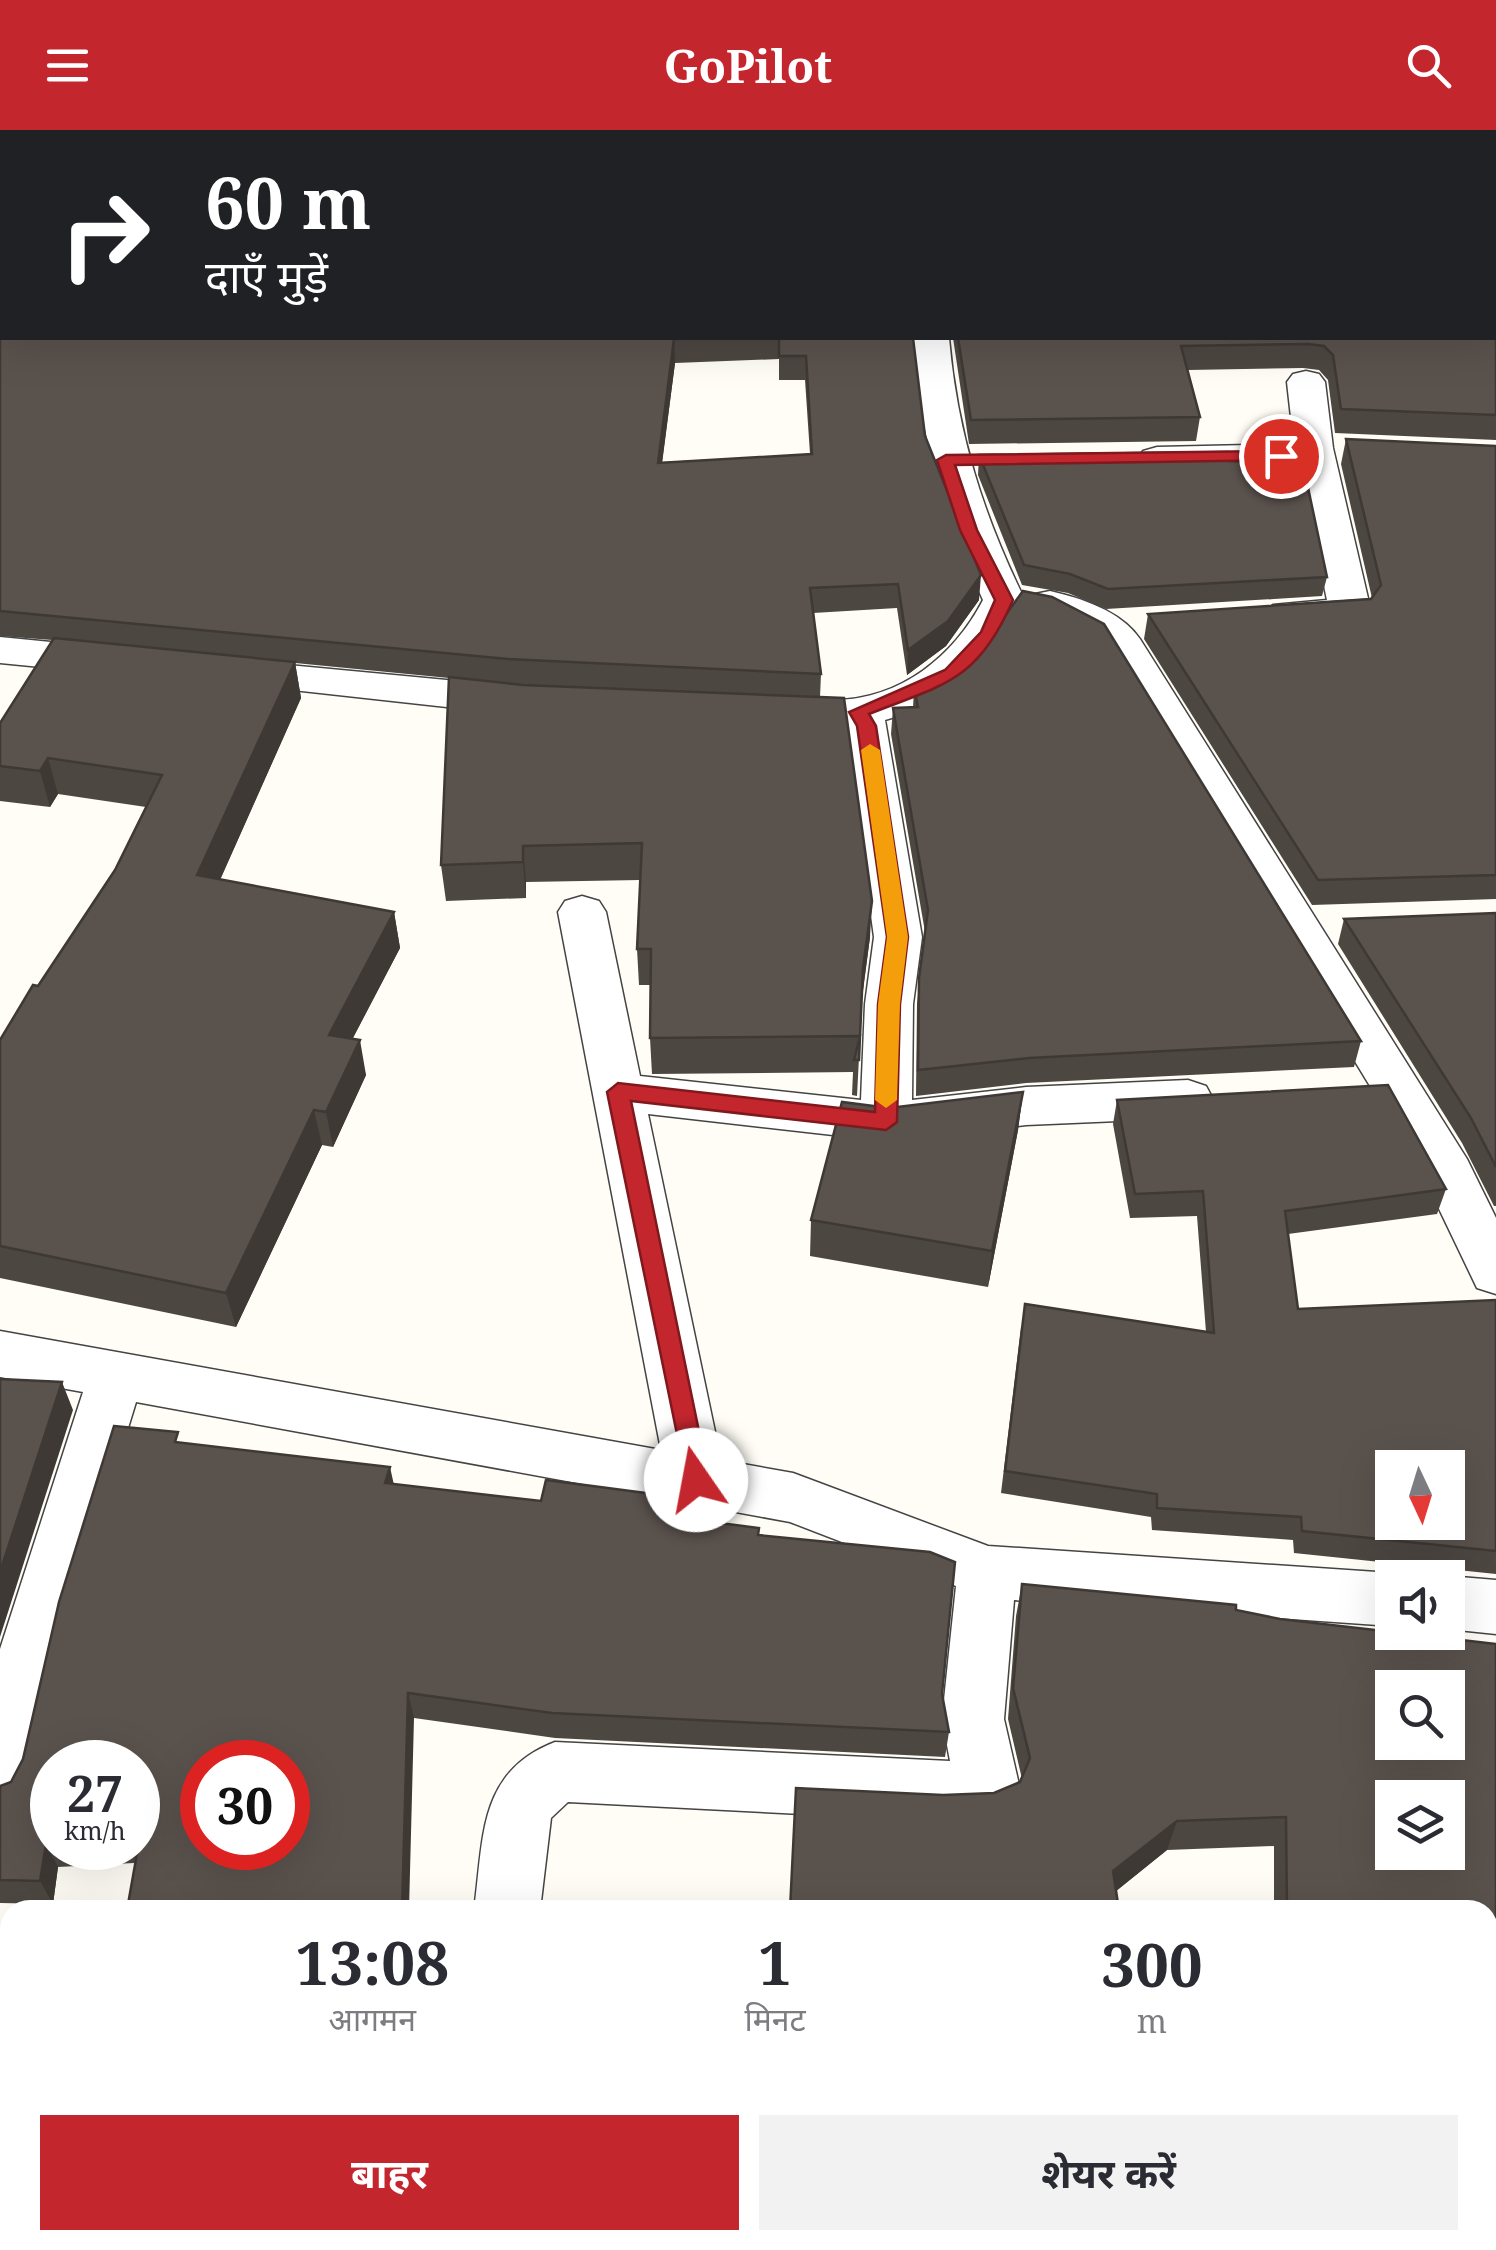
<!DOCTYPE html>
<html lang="hi">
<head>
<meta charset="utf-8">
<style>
  :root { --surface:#fff; --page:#f2f2f3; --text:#2b2b33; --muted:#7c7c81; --accent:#c4262e }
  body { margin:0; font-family:"Noto Serif","Noto Sans Devanagari",serif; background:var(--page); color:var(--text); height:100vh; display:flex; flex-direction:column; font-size:38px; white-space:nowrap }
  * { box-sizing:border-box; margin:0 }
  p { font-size:32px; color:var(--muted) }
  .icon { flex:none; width:55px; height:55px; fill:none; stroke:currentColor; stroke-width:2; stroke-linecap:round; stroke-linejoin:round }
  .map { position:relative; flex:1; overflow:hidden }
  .sheet { position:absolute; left:0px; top:1770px; width:1498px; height:350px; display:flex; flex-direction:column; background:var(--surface); border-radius:30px 30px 0 0; box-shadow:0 10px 40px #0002 }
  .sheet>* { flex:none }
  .hud { position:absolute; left:0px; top:0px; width:1498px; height:210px; box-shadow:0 10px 40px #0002; background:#202124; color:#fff; overflow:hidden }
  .needle { width:65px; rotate:176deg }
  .tools { position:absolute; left:1375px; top:1320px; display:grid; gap:20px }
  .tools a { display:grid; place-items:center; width:90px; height:90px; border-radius:0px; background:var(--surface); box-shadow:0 10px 40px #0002; font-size:50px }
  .speed { position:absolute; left:30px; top:1610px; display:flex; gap:20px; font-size:50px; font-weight:700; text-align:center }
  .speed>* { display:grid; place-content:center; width:130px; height:130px; border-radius:50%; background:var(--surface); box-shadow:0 10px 40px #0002; line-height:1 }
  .speed small { font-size:25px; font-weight:400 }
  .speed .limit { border:15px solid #d22; background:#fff; color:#111 }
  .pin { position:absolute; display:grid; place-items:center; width:85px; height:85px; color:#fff; margin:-42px; border:5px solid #fff; border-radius:50%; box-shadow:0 2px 10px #0007 }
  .me { position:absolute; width:110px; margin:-55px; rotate:348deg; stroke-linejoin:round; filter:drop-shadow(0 0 8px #0008) }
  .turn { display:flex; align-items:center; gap:35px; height:210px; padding:0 40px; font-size:45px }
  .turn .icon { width:130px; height:130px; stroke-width:2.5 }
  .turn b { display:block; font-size:70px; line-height:85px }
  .eta { display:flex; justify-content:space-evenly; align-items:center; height:170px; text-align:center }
  .eta b { font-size:60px; font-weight:700; line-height:70px }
  .button { display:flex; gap:20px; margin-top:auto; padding:20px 40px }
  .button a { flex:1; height:115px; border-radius:0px; background:var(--accent); color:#fff; font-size:40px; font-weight:700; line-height:115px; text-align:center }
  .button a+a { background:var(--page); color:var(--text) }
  header { display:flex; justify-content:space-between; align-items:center; height:130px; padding:0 40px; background:var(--accent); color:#fff; font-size:45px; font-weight:700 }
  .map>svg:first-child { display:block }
</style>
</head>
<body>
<header><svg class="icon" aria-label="menu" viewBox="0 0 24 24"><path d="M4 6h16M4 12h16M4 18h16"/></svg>GoPilot<svg class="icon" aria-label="search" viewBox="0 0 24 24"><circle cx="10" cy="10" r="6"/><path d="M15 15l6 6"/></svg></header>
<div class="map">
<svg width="1496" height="2120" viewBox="0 0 1496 2120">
  <rect width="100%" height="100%" fill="#fffdf5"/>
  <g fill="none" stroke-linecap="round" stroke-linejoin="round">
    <defs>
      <path id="minor" d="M913,208H949C957,302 983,385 1025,470C994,529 951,572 885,590L922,807L913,874L912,970L1026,957L1188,950L1206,956L1213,969L1206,982L1188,988L1026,995L886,1011L648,984L721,1330L793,1343L988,1416L1392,1443L1403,1448H1392V1496L1014,1470L1004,1589L1020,1659L1011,1680L988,1689L939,1691L568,1672L551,1688L540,1780H474C484,1709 477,1642 555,1612L950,1631L942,1589L956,1456L790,1392L136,1272L67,1497L32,1652L23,1673L0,1682V1519L83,1262L0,1247V1201L661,1320L558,782L565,771L582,766L599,771L606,782L640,946L861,970L865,874L874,807L845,597L758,591L751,581L758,571C783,565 809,570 835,570C901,569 954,526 983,470C943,385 919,302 913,208Z
        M1306,241L1319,244L1325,252L1333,318L1371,481L1365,490C1337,497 1301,500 1273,493L1267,484L1273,475L1327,470L1299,337L1157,341L1143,337L1138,329L1143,321L1157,317L1294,314L1287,252L1293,244Z
        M1050,461C1081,468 1121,481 1140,509L1467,1029L1496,1088V1164L1477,1158L1418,1035L1103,517L1055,487L1035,482L1029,473L1035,464Z
        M0,507L112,518L127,522L133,531L127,540L112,544L0,533Z
        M225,529L520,557L535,561L542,571L535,581L520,585L210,551L204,542L210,533Z
        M1448,1446L1496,1450V1504L1448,1499Z
        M10,1849V1917L0,1918V1850Z"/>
    </defs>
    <use href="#minor" stroke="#444" stroke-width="3"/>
    <use href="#minor" fill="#fff" fill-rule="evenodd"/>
  </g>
  <path fill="#4d4742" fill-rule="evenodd" d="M0,0H1496V310L1335,303L1328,250L1319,240L1303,238L1188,240L1200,287L1196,311L969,314L953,208H1495V2L2,208H913L925,306L979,470L946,516L907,545L897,478L813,483L821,544L820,567L870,807L862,869L857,966L852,965L853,942L652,944L650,908L651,855H639L637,819L640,750L526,752V768L446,771L441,735L449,548L295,533L301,568L220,750L394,782L400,818L353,908L366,945L333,1017L322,1015L236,1197L0,1148V910L38,856L115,740L146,677L58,664L50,677L0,671V593L52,510L0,506ZM779,229V250H805L810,324L662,332L675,233Z
    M1346,309L1496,316V769L1312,775L1144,509L1148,484L1372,468L1341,334Z
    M979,325L1230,331L1327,447L1322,466L1106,479L1068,463L1022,455L978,345Z
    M914,557L1361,911L1354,937L1026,953L916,966L917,874L925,802L891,604L893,578H913Z
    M1496,783V1076H1494L1462,1013L1338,814L1344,789Z
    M1023,962L1018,1000L988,1157L810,1126L811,1090L889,978Z
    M1117,970L1446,1059L1437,1084L1288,1104L1298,1179L1496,1170V1444L1294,1423L1293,1410L1152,1400L1151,1387L1001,1363L1021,1198L1206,1202L1197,1086L1130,1088L1113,994Z
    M182,1312L393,1354L541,1371L715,1372L716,1393L759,1405L942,1564L949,1602L945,1627L555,1608L414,1588L134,1733L58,1737L53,1774L0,1773V1656L11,1652ZM52,1632H138V1718H52Z
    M1022,1454L1236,1475V1480L1280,1489L1496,1514V2120H1446L1443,2110H1488V1780H1274V1716L1167,1720L1116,1761L1119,1780H790L796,1658L943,1665L994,1663L1020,1652L1022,1649L1008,1589L1016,1486ZM1392,1558H1448V1612H1392ZM1392,1668H1448V1722H1392Z"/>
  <path fill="#3f3936" d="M674,209L675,233L659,357L658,333Z
    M981,445L979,470L946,516L907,545L908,520Z
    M295,532L301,568L206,781L197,745Z
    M48,628L58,664L50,677L40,641Z
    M523,716L526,752V768L523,732Z
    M872,771L870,807L861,874L863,838Z
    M394,782L400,818L336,940L329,905Z
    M360,910L366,945L333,1017L326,982Z
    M1023,962L1018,1000L988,1157L992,1121Z
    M314,980L322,1015L236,1197L226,1163Z
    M62,1252L73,1280L0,1507V1442Z
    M390,1337L396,1364L385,1353Z
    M408,1563L414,1588L409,1780H402Z
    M1177,1691L1167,1720L1105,1770L1113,1741Z
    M46,1714L58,1737L53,1774L40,1751Z
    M191,2110H211L209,2120H189Z"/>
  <path fill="#5a524d" stroke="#3f3936" stroke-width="2.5" fill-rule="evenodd" d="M0,0H1496V285L1341,279L1333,225L1324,216L1308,214L1181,216L1200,287L971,290L958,208H1495V2H2V208H715L674,209L658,333L812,324L806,226H779V208H913L925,306L981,445L948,491L908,520L898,454L810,458L821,544L508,529L0,481Z
    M1346,309L1496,316V745L1318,750L1148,484L1371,469L1381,455Z
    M1228,322L1230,331L1303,334L1327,447L1108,459L1070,444L1024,435L979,325Z
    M1023,461L1052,467L1104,494L1361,911L1029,928L918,940L919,848L928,780L893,578L918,577L914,557L950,540L984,514Z
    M54,508L295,532L197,745L394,782L329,905L360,910L326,982L314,980L226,1163L0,1116V910L33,855L38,856L115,740L162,645L48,628L40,641L0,636V593Z
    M449,547L523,555L844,568L872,771L863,838L859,930H854L860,906L650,908L651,819H637L642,713L523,716V732L441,735Z
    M1496,783V1037L1471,988L1344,789Z
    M1388,955L1446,1059L1285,1081L1298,1179L1496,1170V1421L1302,1401L1301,1387L1157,1378V1364L1005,1341L1025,1174L1214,1203L1203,1061L1135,1064L1117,970ZM1392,1338H1448V1392H1392Z
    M1023,962L992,1121L811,1090L842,972L889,978Z
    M0,1249L62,1252L0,1442Z
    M114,1296L178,1302L175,1312L390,1337L385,1353L541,1371L546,1350L715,1372L712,1392L759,1398L758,1405L930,1422L955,1432L942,1564L949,1602L552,1583L408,1563L402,1780H127L138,1718V1632H52V1713L46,1714L40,1751L0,1750V1656L11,1652L23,1629L59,1472ZM202,1632H288V1718H202Z
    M1022,1454L1236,1475V1480L1280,1489L1496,1514V2120H1470L1467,2110H1488V1780H1287L1286,1687L1177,1691L1113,1741L1119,1780H790L796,1658L943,1665L994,1663L1020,1652L1030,1628L1013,1558ZM1392,1558H1448V1612H1392ZM1392,1668H1448V1722H1392Z
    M0,2053L10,2054V2110H191L189,2120H0Z
    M285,2110H810V2120H284Z"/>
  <path fill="#c4262e" stroke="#7f191e" stroke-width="2.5" d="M1281,321L1290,326L1287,330L955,335L977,400L1013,470C978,551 945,554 869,584L876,596L908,807L900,874L897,992L886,1000L631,971L709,1350L705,1358H688L607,962L618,953L875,982L878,874L887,807L857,596L849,582L945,540L981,502L995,470L960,400L937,330L946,325Z"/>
  <path fill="#f59e0b" d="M870,614L880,620L908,807L900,874L897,970L886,978L875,970L878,874L887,807L861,620Z"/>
</svg>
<div class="tools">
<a><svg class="needle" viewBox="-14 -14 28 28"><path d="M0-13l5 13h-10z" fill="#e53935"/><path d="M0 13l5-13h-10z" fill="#7c7c81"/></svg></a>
<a><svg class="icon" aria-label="sound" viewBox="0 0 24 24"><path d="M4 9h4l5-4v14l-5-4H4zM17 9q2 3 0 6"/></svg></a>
<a><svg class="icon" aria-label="search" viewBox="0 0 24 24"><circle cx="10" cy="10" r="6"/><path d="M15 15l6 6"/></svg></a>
<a><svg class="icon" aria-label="layers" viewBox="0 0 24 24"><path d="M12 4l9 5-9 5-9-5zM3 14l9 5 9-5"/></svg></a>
</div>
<div class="speed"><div>27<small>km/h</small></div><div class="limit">30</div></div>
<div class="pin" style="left:1281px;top:326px;background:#d93025"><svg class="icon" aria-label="arrive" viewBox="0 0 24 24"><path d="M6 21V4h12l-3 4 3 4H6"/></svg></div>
<svg class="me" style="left:696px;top:1350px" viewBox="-20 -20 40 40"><circle r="19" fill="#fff"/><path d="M0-13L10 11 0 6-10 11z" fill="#c4262e"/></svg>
<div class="hud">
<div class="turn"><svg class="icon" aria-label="right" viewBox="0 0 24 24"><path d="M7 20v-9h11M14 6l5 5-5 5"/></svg><div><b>60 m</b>दाएँ मुड़ें</div></div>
</div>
<section class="sheet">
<div class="eta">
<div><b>13:08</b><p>आगमन</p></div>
<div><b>1</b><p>मिनट</p></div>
<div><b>300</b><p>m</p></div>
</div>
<div class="button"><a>बाहर</a><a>शेयर करें</a></div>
</section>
</div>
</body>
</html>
